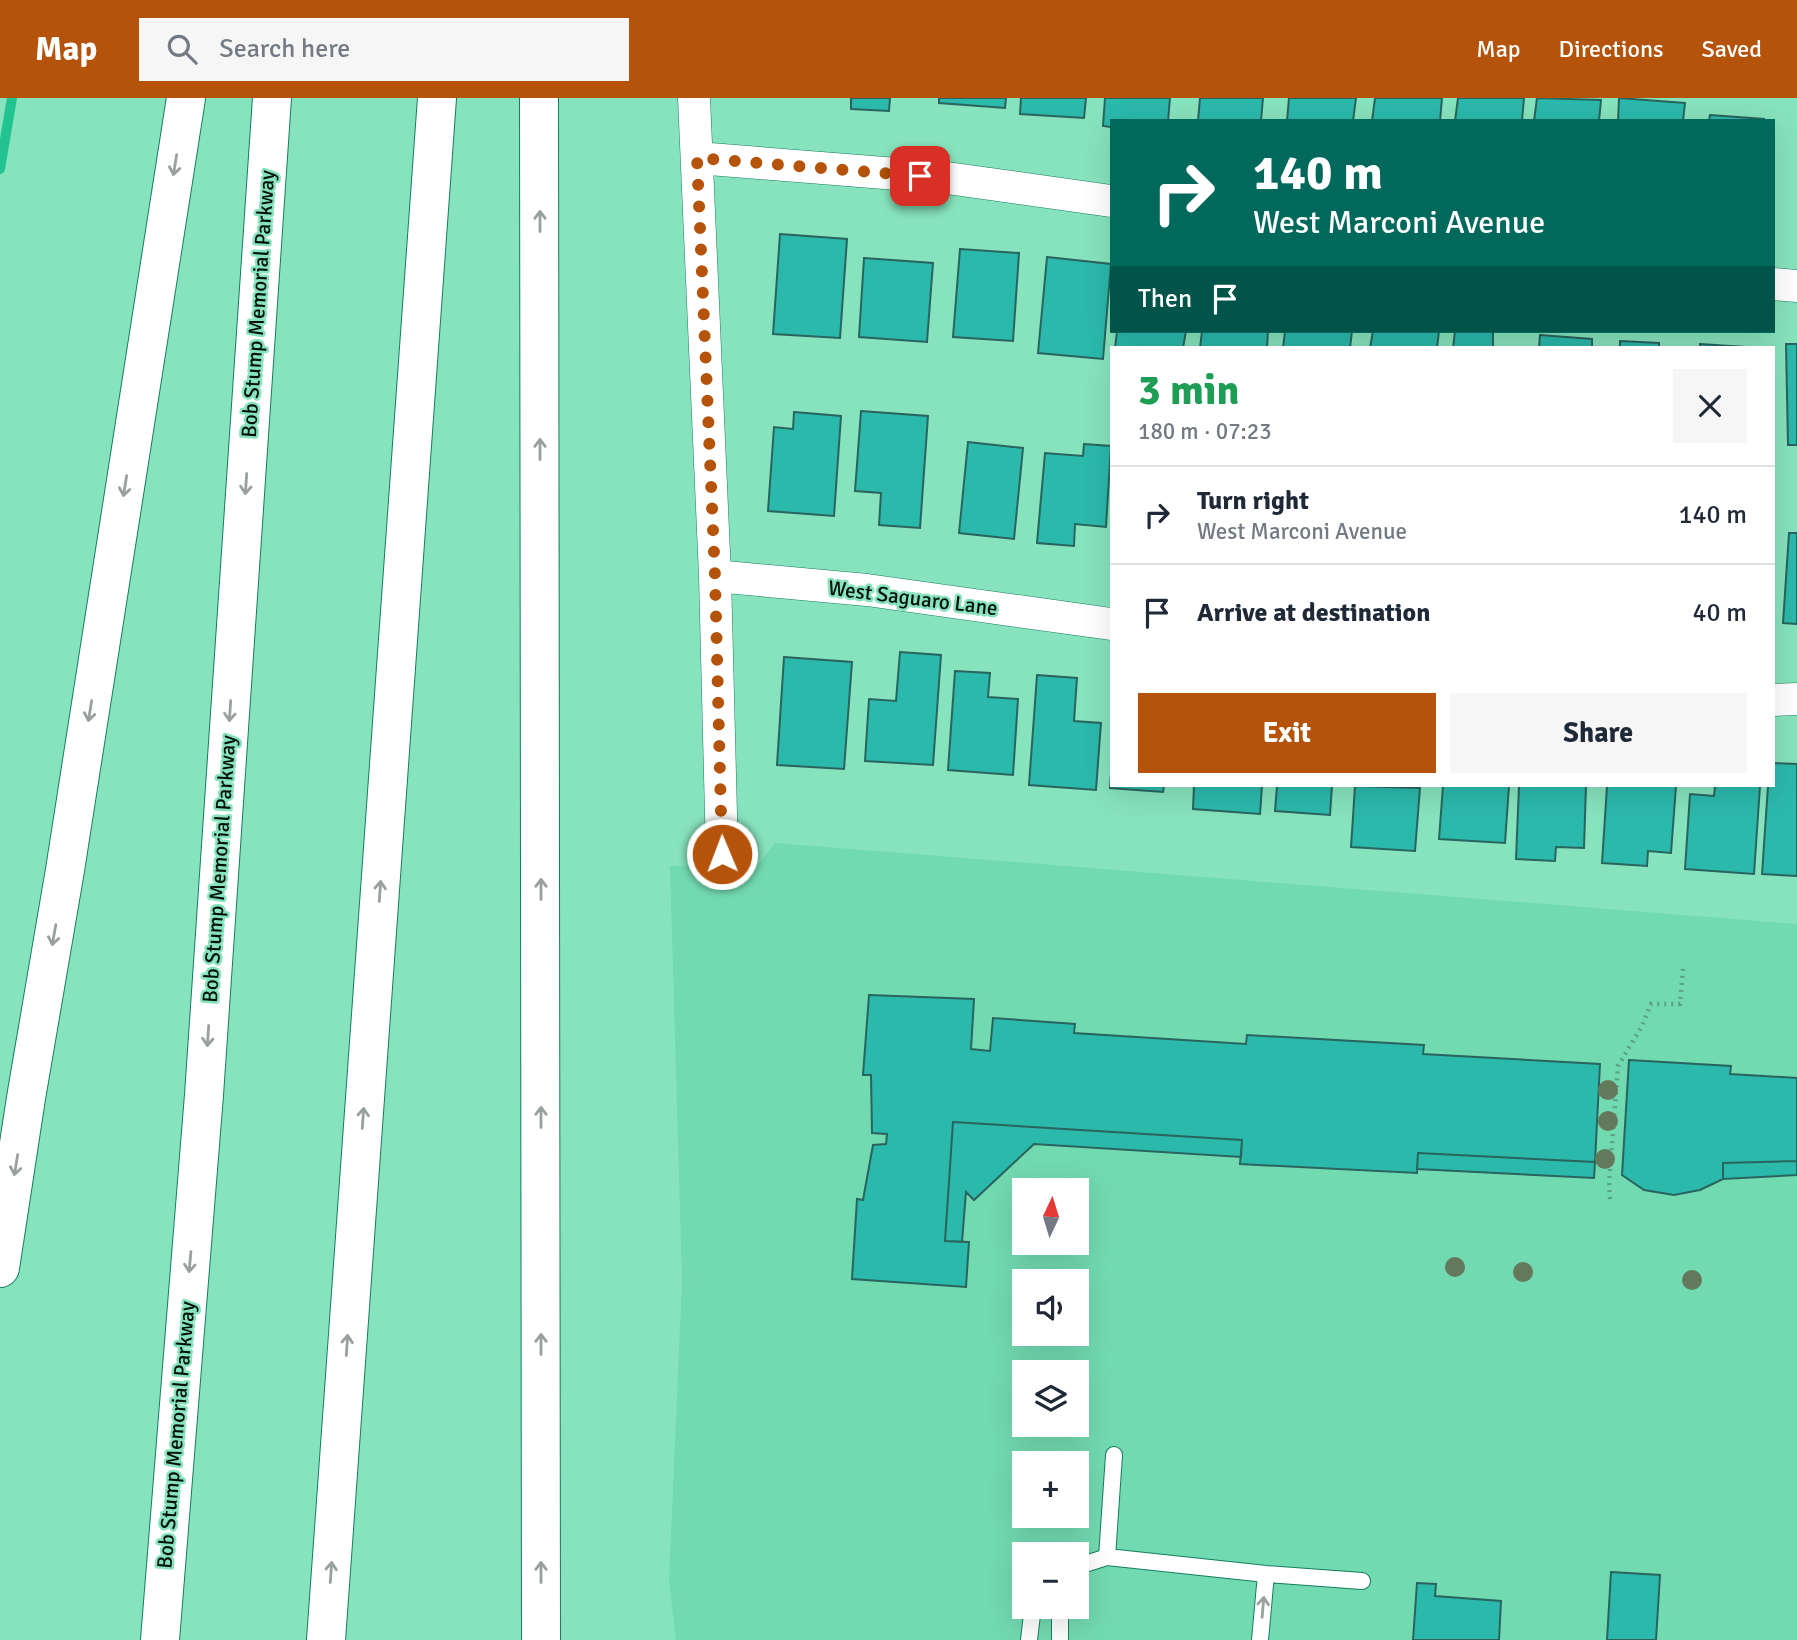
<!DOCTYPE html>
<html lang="en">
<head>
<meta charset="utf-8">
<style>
  :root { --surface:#fff; --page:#f6f6f7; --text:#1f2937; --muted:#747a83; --line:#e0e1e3; --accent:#b45309 }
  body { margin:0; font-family:Signika,sans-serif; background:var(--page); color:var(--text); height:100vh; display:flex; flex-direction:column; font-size:26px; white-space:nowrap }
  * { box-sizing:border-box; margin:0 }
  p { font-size:23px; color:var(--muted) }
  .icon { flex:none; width:38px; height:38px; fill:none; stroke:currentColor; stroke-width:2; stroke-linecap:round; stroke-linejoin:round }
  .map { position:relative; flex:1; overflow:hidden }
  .details { position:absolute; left:1110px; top:248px; width:665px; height:441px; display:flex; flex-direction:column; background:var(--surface); border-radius:0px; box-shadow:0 7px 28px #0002 }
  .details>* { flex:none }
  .banner { position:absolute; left:1110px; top:21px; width:665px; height:214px; border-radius:0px; box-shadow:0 7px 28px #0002; background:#00695c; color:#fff; overflow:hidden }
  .needle { width:46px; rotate:4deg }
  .tools { position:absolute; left:1012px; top:1080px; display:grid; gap:14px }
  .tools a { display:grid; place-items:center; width:77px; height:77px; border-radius:0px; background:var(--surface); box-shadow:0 7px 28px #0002; font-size:35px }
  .pin { position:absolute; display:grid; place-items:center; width:60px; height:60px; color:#fff; margin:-30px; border-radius:14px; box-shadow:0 4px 10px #0006 }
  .me { position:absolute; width:77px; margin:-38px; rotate:359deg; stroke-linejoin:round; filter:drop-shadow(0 0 5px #0008) }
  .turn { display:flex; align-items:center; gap:24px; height:147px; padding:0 28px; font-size:32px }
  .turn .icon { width:91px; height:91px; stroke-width:2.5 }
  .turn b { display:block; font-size:49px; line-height:60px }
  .then { display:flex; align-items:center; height:66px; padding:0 28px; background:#0003; gap:14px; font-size:26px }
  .round { display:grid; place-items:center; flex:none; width:74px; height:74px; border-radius:0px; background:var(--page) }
  .overview { display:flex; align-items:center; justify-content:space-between; height:119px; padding:0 28px }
  h1 { font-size:42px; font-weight:800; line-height:52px; color:#1e9e55 }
  .cta { display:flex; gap:14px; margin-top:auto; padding:14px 28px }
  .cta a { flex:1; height:80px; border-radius:0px; background:var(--accent); color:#fff; font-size:28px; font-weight:800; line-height:80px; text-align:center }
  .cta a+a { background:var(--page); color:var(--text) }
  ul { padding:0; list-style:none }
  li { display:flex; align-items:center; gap:21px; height:98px; padding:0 28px; border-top:2px solid var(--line) }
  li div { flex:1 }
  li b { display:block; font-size:26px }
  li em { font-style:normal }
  header { display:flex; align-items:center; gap:42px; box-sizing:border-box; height:98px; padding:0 35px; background:var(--accent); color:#fff }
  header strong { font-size:33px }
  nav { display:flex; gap:38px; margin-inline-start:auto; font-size:24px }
  .search { width:490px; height:63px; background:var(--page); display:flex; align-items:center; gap:18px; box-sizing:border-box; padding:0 24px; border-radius:0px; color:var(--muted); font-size:26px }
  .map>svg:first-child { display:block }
</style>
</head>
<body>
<header>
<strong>Map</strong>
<div class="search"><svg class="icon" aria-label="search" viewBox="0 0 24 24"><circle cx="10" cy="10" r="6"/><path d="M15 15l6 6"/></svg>Search here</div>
<nav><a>Map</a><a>Directions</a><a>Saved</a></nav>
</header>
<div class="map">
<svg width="1797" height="1542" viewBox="0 0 1797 1542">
  <rect width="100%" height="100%" fill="#87e3bd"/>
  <path fill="#72dab0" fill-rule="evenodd" d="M775,745L1797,826V1542H676L669,1483L682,1182L670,768L756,769ZM1024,1092H1076V1144H1024ZM1024,1183H1076V1236H1024ZM1024,1274H1076V1326H1024ZM1024,1365H1076V1418H1024ZM1024,1456H1076V1508H1024Z"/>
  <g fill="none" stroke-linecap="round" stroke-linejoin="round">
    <path stroke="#23c391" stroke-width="10" d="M0,71L12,0"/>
  </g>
  <path fill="#2bb9ac" stroke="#29645e" stroke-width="2" d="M851,0H890L889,13L851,11Z
    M939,0H1006L1005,10L939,5Z
    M1021,0H1086L1084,20L1020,16Z
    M1105,0H1170L1168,23H1111V29L1103,28Z
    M1200,0H1263L1261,23H1198Z
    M1289,0H1356L1353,23H1287Z
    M1375,0H1442L1440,23H1372Z
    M1458,0H1524L1522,23H1455Z
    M1537,0L1601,2L1599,23H1534Z
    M1619,0L1685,5L1683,23H1618Z
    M1710,17L1764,21V23H1709Z
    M780,136L847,141L840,240L773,236Z
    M960,151L1019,155L1013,243L953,239Z
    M1047,159L1111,166L1103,261L1038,255Z
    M864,160L933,165L927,244L859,239Z
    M1117,233H1186L1183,250H1115Z
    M1202,233H1268L1267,250H1200Z
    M1285,233H1352L1350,250H1283Z
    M1373,233H1439L1437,250H1370Z
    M1455,233H1493V250H1453Z
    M1540,237L1592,241V250H1539Z
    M1620,243L1659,245V250H1620Z
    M1700,246L1761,250H1700Z
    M1786,246H1797V347H1788Z
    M861,313L928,318L920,430L879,427L881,395L855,393Z
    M794,314L841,318L834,418L768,413L774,329L793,331Z
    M968,344L1023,350L1014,441L959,435Z
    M1084,346L1111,348L1106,429L1075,426L1074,448L1037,445L1045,355L1083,358Z
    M1789,435H1797V526L1783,525Z
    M900,554L941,557L933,667L865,663L869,601L896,603Z
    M784,559L852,564L844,671L777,667Z
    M955,573L990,575L988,599L1018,601L1013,677L948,672Z
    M1037,577L1077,580L1074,623L1101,625L1096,692L1029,687Z
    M1773,665L1797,666V778L1762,776L1768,688H1773Z
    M1111,676V688H1164L1163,694L1110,690Z
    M1194,688H1262L1260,716L1193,711Z
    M1277,688H1332L1330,717L1275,713Z
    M1355,688L1420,690L1415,753L1351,749Z
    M1443,688H1509L1505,745L1439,741Z
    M1519,688H1586L1584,750L1556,749L1555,763L1516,761Z
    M1607,688H1676L1671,755L1648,753L1647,768L1602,765Z
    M1715,688H1760L1754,776L1685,771L1690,696L1714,698Z
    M869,897L974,901L971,951L990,953L993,920L1075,926L1074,935L1246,946L1247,937L1424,947L1423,956L1600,966L1595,1064L1418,1055L1417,1075L1240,1066L1242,1042L953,1024L945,1143L969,1144L966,1189L852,1181L857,1101L863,1102L873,1047L886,1046L887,1036L872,1035L871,977H863Z
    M1629,962L1731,968L1730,976L1797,980V1063L1723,1065V1081L1700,1092L1674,1097L1644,1092L1622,1077Z
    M953,1024L1242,1042L1241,1059L1034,1046L974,1102L966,1094L962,1144L945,1143Z
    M1418,1055L1595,1064L1594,1080L1417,1071Z
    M1797,1063V1077L1723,1081V1065Z
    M1611,1474L1660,1477L1656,1542H1607Z
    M1611,1474L1660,1477L1656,1542H1607Z
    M1417,1485L1436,1486L1435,1498L1501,1503L1499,1542H1413Z"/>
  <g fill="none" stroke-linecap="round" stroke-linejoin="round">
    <defs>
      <path id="service" d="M1114,1357L1107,1459L1266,1476L1362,1483
        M1076,1469L1107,1459
        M1029,1542L1033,1508
        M1060,1542V1508
        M1260,1542L1266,1476"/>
      <path id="minor" d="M694,0L715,478L722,756
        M697,60L947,80L1111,103
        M1773,186L1797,188
        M715,478L867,492L1111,526
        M1773,602L1797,601"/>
      <path id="motorway" d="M539,0L541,1542
        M0,1170L26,1000L65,772L186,0
        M160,1542L204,997L272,0
        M326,1542L437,0"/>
    </defs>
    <use href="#service" stroke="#157e5d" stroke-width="18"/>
    <use href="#minor" stroke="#157e5d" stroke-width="33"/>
    <use href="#motorway" stroke="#157e5d" stroke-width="40"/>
    <path stroke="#5ca184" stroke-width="4.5" stroke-dasharray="2 5" stroke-linecap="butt" d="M1610,1101L1609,1085L1618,968L1642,928L1651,906H1680L1683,871"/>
    <use href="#service" stroke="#fff" stroke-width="16"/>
    <use href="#minor" stroke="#fff" stroke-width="32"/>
    <use href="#motorway" stroke="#fff" stroke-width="38"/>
  </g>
  <g fill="#64785b">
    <circle cx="1608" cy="992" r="10"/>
    <circle cx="1608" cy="1023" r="10"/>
    <circle cx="1605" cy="1061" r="10"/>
    <circle cx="1455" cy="1169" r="10"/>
    <circle cx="1523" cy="1174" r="10"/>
    <circle cx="1692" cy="1182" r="10"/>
  </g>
  <defs><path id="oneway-shaft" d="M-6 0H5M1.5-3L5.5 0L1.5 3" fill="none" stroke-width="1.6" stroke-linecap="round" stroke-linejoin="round" transform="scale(1.75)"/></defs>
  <g stroke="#99a09d">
    <use href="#oneway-shaft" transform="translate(175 67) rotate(99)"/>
    <use href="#oneway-shaft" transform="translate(540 123) rotate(-90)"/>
    <use href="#oneway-shaft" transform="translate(540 351) rotate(-90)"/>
    <use href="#oneway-shaft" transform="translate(246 386) rotate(94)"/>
    <use href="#oneway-shaft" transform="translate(125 388) rotate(99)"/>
    <use href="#oneway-shaft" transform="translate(90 613) rotate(99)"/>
    <use href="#oneway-shaft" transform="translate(230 613) rotate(94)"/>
    <use href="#oneway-shaft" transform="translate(541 791) rotate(-90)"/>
    <use href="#oneway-shaft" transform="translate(380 793) rotate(-86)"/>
    <use href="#oneway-shaft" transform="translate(54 837) rotate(100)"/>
    <use href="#oneway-shaft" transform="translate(208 938) rotate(94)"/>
    <use href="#oneway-shaft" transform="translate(541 1019) rotate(-90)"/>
    <use href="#oneway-shaft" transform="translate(363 1020) rotate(-86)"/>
    <use href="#oneway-shaft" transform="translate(16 1067) rotate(99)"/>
    <use href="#oneway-shaft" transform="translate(190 1164) rotate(95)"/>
    <use href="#oneway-shaft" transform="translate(541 1246) rotate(-90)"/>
    <use href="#oneway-shaft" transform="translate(347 1247) rotate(-86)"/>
    <use href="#oneway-shaft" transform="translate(331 1474) rotate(-86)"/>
    <use href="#oneway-shaft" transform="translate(541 1474) rotate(-90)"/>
    <use href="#oneway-shaft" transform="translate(1263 1509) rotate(-85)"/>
  </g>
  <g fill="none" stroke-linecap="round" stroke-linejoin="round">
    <path stroke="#b45309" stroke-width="12" stroke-dasharray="0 21.6" d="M722,756L715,478L697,60L920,78"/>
  </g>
  <g text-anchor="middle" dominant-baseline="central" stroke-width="5" stroke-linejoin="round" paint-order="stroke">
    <g font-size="21" fill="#001109" stroke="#87e3bd">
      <text transform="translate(258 206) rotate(-86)">Bob Stump Memorial Parkway</text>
      <text transform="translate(913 500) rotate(7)">West Saguaro Lane</text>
      <text transform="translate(219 771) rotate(-86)">Bob Stump Memorial Parkway</text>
      <text transform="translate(176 1337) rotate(-85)">Bob Stump Memorial Parkway</text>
    </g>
  </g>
</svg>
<div class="tools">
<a><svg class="needle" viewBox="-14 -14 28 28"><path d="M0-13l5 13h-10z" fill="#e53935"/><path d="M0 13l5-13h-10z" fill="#747a83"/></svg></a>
<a><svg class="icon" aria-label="sound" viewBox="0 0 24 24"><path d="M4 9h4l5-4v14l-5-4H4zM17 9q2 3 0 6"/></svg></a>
<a><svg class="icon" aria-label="layers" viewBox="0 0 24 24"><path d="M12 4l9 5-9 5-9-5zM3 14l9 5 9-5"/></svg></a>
<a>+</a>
<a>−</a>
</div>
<div class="pin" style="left:920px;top:78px;background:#d93025"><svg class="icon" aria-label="arrive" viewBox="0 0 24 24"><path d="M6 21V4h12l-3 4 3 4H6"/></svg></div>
<svg class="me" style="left:722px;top:756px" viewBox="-20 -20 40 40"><circle r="17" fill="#b45309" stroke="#fff" stroke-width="3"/><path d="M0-11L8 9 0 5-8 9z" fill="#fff"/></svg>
<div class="banner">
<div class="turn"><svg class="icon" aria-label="right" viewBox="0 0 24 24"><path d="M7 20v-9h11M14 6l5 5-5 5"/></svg><div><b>140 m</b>West Marconi Avenue</div></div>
<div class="then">Then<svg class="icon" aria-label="arrive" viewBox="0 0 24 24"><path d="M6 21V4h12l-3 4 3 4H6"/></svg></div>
</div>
<section class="details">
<div class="overview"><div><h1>3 min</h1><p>180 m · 07:23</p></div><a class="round"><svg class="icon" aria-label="close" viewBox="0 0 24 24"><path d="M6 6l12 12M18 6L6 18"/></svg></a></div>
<ul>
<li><svg class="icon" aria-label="right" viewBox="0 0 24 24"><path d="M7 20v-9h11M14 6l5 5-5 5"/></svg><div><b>Turn right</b><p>West Marconi Avenue</p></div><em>140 m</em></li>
<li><svg class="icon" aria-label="arrive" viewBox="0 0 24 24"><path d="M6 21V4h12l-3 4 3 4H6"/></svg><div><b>Arrive at destination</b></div><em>40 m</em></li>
</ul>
<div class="cta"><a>Exit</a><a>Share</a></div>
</section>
</div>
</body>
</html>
